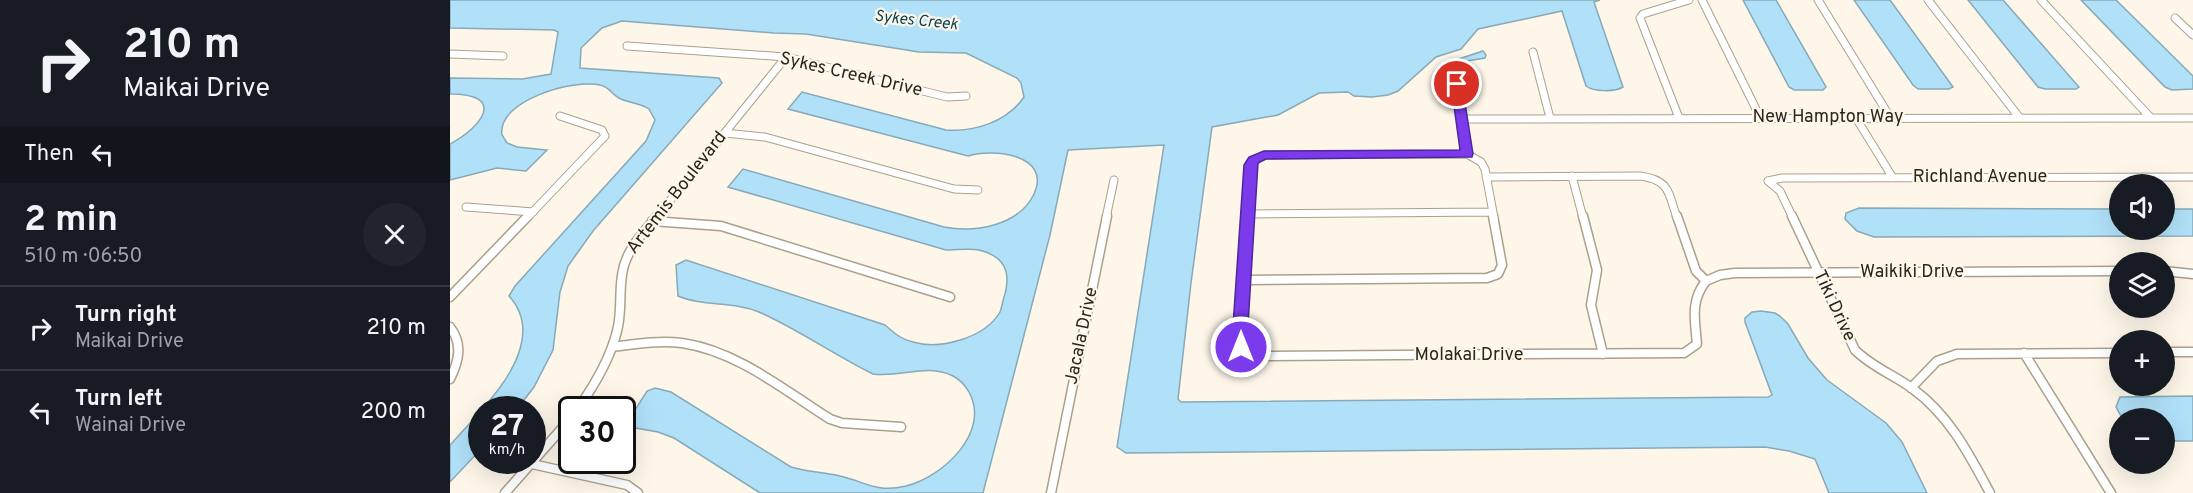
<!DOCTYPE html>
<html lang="en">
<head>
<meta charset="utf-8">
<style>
  :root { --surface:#171b24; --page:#20242c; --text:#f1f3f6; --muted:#9ea1a6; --line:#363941 }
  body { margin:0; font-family:Overpass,sans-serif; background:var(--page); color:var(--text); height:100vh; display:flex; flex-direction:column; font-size:22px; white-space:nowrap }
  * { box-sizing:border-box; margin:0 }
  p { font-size:20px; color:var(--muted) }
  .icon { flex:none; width:33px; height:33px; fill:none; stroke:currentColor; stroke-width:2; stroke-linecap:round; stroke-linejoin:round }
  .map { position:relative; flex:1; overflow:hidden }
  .drawer { display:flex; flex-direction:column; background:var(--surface); width:450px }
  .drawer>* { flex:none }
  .banner { background:#171b24; color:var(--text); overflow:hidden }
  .tools { position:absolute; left:1659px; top:174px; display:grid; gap:12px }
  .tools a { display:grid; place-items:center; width:66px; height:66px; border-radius:50%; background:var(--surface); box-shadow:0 6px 24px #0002; font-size:30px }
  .speed { position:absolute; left:18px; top:396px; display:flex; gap:12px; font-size:30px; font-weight:700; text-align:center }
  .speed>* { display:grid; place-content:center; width:78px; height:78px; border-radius:50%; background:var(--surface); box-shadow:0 6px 24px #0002; line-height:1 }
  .speed small { font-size:15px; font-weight:400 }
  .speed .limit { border:3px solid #111; border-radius:9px; background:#fff; color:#111 }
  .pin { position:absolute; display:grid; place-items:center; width:51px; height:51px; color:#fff; margin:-26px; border:3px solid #fff; border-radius:50%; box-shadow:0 2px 6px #0007 }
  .me { position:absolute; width:66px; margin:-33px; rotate:0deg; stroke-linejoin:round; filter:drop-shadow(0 0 4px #0008) }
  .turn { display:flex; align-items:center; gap:21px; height:126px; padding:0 24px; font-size:27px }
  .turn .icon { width:78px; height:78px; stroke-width:2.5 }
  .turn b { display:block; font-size:42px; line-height:51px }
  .then { display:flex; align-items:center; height:57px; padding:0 24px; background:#0003; gap:12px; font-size:22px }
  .round { display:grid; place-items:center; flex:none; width:63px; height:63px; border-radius:32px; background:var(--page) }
  .headline { display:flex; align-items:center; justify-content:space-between; height:102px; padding:0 24px }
  h1 { font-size:36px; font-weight:700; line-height:45px }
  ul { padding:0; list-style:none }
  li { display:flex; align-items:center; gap:18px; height:84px; padding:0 24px; border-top:2px solid var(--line) }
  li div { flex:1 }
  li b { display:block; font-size:22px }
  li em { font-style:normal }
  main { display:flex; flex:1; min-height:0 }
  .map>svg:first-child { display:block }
</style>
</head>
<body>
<main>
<section class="drawer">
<div class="banner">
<div class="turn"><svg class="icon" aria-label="right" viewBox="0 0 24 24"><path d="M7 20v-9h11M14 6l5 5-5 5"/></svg><div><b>210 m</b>Maikai Drive</div></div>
<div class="then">Then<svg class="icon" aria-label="left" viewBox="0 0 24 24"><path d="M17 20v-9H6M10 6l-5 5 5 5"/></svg></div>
</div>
<div class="headline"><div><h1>2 min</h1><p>510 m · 06:50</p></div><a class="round"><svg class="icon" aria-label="close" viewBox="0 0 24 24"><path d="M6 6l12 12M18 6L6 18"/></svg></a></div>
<ul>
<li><svg class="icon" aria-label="right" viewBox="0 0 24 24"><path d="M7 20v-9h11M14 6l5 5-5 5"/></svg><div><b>Turn right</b><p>Maikai Drive</p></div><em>210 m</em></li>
<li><svg class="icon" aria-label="left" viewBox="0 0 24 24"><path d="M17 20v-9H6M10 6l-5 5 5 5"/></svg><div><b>Turn left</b><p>Wainai Drive</p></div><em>200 m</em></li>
</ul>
</section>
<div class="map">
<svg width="1743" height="493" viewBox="0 0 1743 493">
  <rect width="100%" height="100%" fill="#fdf6e9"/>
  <path fill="#b0e1f9" stroke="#88a9b7" stroke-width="1.5" d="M0,0H1150L1144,2L1173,87C1165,92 1144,92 1136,86L1112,11L1028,29L1011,49L986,57L948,91L938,95L922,97L904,96L898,92L869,93L828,115L762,127L741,283L728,399L731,402L1318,397L1322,395L1295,322V318L1302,312L1311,311L1325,313L1330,316L1338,324L1358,358L1377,380L1436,423L1452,442L1477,493H1379L1365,459L1339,451L1315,447L676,453L667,447L714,145L618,150L600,235L533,493H310L224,438L208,432L180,427L178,421L197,391L205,388L221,392L341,467C357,472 374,472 390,476C416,482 426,493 456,486C493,477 541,432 519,392C515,385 511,380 503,376C476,363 451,378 423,374C384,355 348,329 309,312C283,301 253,307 228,296L226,265L236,260L435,325C444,333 452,340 463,342C490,350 535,338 550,312C552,307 553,299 555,294C561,271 554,256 529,250C519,248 506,250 496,250L278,187L293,169L494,227C524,233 569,226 584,194C602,154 542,148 518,156L338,109L352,92L496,130C524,132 557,122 574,97L571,83L567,78L516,53L469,52L356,34L324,33L172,21L152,28L131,48L130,68L269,78L272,83L143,231L118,266L110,292L103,350L84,387L67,409H32C59,380 92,332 59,296L65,286L196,141L205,120L199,109C190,103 178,103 169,98C161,94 160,87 150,85C124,79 47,100 52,135L57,143L67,147L97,150L76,171L47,168L0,180V144C32,127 57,94 0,94V78L72,79L101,74L108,32L104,30L0,28Z
    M1293,0H1326L1376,87L1373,90H1344L1339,87Z
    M1404,0H1440L1503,87L1499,89H1468L1463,85Z
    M1518,0H1553L1629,87L1626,89H1595L1588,87Z
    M1631,0H1666L1743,76V89L1722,90L1715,87Z
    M1033,51L1036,55L1035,58L1011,62L1003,71L990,75L985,72L1000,62Z
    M1409,208L1669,209L1670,230H1714L1715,209H1743V236L1424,237L1407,231L1395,219L1396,213Z
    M1743,396V441H1715L1714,418H1672L1666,407L1670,397Z
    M31,411V449L0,482V445Z"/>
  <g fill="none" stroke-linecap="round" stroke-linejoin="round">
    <defs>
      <path id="minor-far1" d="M1252,0L1310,117
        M1368,0L1440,117
        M1478,0L1569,117
        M1591,0L1700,117
        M1725,18L1743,35
        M177,46L336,57L497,97L516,96
        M1083,52L1100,118
        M0,54L53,56
        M1007,84L1017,154L1031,162L1035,169L1044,218
        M1229,118L1190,18L1193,14L1239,0
        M1406,118L1443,178
        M1012,119L1743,118
        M275,133L315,137L504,189L528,190
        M1122,176L1133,218
        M1036,177L1190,176C1220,180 1218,192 1227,218
        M1318,181L1332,178L1743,177
        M1318,181L1330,191L1343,218
        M16,207L83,212
        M797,214L1042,212
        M77,218L155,136L152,130L110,116
        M206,218L336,57
        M656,218L664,180
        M797,218L800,165L803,160L814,155L1017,154"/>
      <path id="minor" d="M797,216L790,341L795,351L806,356L1234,353L1247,344C1245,320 1240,301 1256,281L1246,271L1227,216
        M1133,216L1147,270L1141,305L1153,354
        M1342,216L1405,350C1422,367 1444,375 1463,389C1499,415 1519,454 1540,493
        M202,221L271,226L500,297
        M1714,271L1743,274
        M794,280L1037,278L1048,274L1052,265L1043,216
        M1256,281L1270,275L1285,273L1670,271
        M0,297L78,216
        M0,327C13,344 9,361 0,379
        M162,347C185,344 209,340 232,343C287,351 334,390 380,419L392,423L451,427
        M1714,352H1743
        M1574,353L1661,493
        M1461,388L1487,361L1507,354L1670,353
        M127,410C144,386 160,360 167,331C172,313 169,294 172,275C175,251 192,234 207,216
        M82,464L177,485L188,493
        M55,493L122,417
        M601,493L657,216"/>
    </defs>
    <use href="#minor-far1" stroke="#aca08d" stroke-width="9"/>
    <use href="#minor" stroke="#aca08d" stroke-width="11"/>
    <use href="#minor-far1" stroke="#fff" stroke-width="7"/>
    <use href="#minor" stroke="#fff" stroke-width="8"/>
  </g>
  <path fill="#7c3aed" stroke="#51269a" stroke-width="1.5" d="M1007,80L1012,84L1023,154L1022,157L816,159L808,163L797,341L799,347L797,351H786L782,341L794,165L799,157L814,151L1010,150L1001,84Z"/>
  <g text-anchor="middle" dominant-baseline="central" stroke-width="4.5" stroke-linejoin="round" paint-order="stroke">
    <g font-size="16" font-style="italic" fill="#083f53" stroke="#fdf6e9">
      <text transform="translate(466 21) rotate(6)">Sykes Creek</text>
    </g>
    <g font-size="18" fill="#2a251d" stroke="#fdf6e9">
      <text transform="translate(401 75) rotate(13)">Sykes Creek Drive</text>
      <text x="1378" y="117">New Hampton Way</text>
      <text x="1530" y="177">Richland Avenue</text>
      <text transform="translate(227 193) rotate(-52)">Artemis Boulevard</text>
      <text x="1462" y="272">Waikiki Drive</text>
      <text transform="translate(1384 306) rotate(65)">Tiki Drive</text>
      <text transform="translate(632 336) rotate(-78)">Jacala Drive</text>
      <text x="1019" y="355">Molakai Drive</text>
    </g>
  </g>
</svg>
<div class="tools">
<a><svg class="icon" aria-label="sound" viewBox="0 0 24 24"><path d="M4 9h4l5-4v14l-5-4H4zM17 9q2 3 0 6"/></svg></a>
<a><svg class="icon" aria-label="layers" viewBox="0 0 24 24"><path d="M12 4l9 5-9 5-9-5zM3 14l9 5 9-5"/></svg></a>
<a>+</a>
<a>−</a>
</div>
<div class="speed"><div>27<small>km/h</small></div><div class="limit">30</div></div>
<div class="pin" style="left:1007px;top:84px;background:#d93025"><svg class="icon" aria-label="arrive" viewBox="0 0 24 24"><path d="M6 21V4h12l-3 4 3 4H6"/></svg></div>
<svg class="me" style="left:791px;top:347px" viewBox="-20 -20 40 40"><circle r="17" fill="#7c3aed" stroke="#fff" stroke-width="3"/><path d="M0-11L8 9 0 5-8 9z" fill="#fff"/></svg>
</div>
</main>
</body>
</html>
